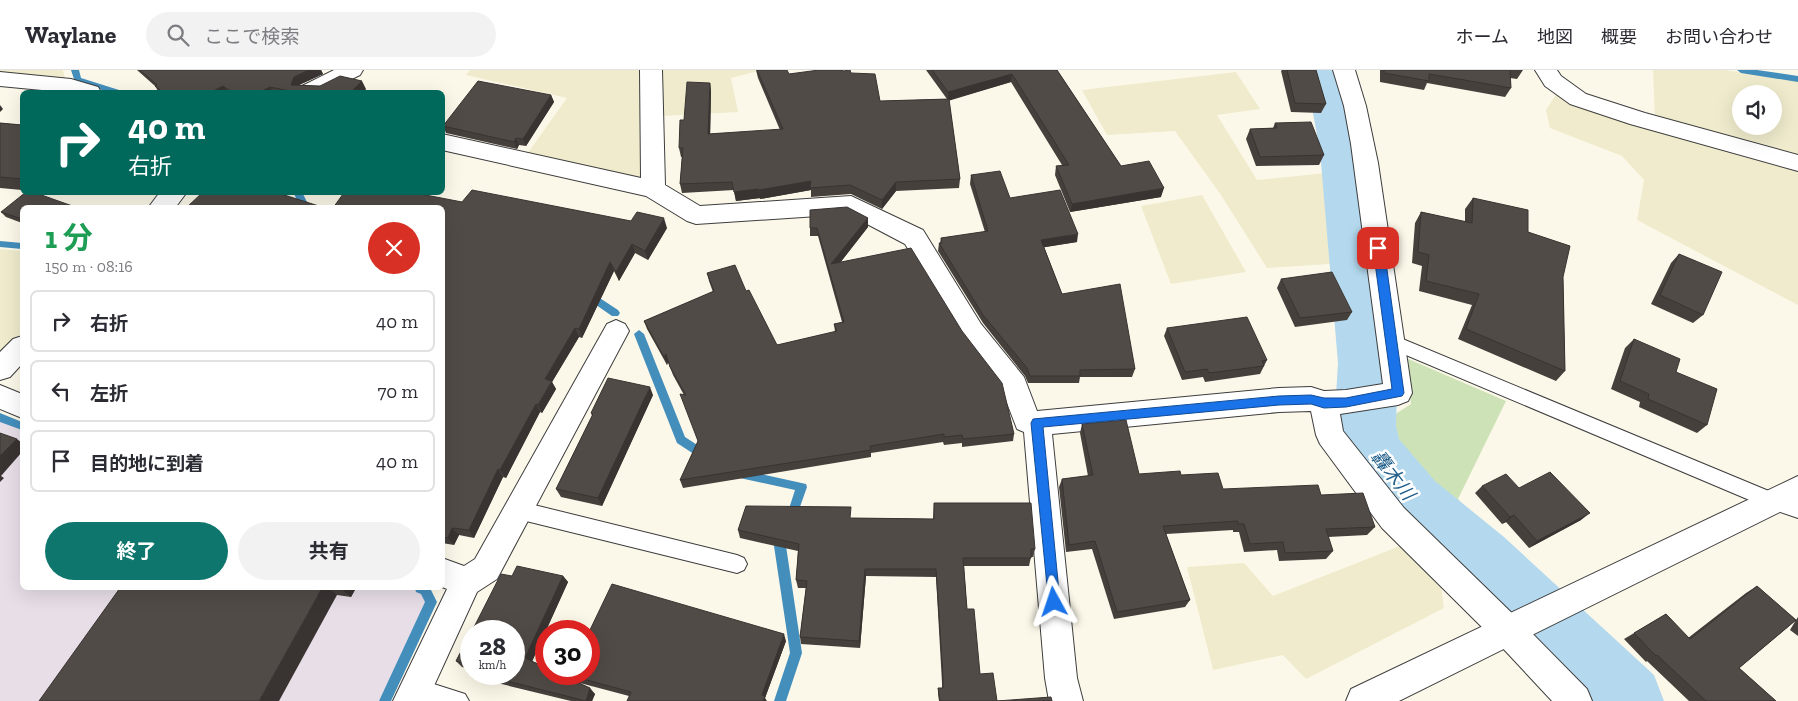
<!DOCTYPE html>
<html lang="ja">
<head>
<meta charset="utf-8">
<style>
  :root { --surface:#fff; --page:#f2f2f3; --text:#2b2b33; --muted:#7c7c81; --line:#e1e1e2; --accent:#0f766e }
  body { margin:0; font-family:"Zilla Slab","Noto Sans JP",serif; background:var(--page); color:var(--text); height:100vh; display:flex; flex-direction:column; font-size:19px; white-space:nowrap }
  * { box-sizing:border-box; margin:0 }
  p { font-size:16px; color:var(--muted) }
  .icon { flex:none; width:28px; height:28px; fill:none; stroke:currentColor; stroke-width:2; stroke-linecap:round; stroke-linejoin:round }
  .map { position:relative; flex:1; overflow:hidden }
  .side { position:absolute; left:20px; top:135px; width:425px; height:385px; display:flex; flex-direction:column; background:var(--surface); border-radius:8px; box-shadow:0 5px 20px #0002 }
  .side>* { flex:none }
  .banner { position:absolute; left:20px; top:20px; width:425px; height:105px; border-radius:8px; box-shadow:0 5px 20px #0002; background:#00695c; color:#fff; overflow:hidden }
  .fabs { position:absolute; left:1732px; top:15px; display:grid; gap:10px }
  .fabs a { display:grid; place-items:center; width:50px; height:50px; border-radius:50%; background:var(--surface); box-shadow:0 5px 20px #0002; font-size:25px }
  .speed { position:absolute; left:460px; top:550px; display:flex; gap:10px; font-size:25px; font-weight:700; text-align:center }
  .speed>* { display:grid; place-content:center; width:65px; height:65px; border-radius:50%; background:var(--surface); box-shadow:0 5px 20px #0002; line-height:1 }
  .speed small { font-size:12px; font-weight:400 }
  .speed .limit { border:8px solid #d22; background:#fff; color:#111 }
  .pin { position:absolute; display:grid; place-items:center; width:42px; height:42px; color:#fff; margin:-21px; border-radius:10px; box-shadow:0 2px 8px #0006 }
  .me { position:absolute; width:55px; margin:-28px; rotate:355deg; stroke-linejoin:round; filter:drop-shadow(0 0 4px #0008) }
  .turn { display:flex; align-items:center; gap:18px; height:105px; padding:0 25px; font-size:22px }
  .turn .icon { width:65px; height:65px; stroke-width:2.5 }
  .turn b { display:block; font-size:35px; line-height:42px }
  .round { display:grid; place-items:center; flex:none; width:52px; height:52px; border-radius:26px; background:var(--page) }
  .summary { display:flex; align-items:center; justify-content:space-between; height:85px; padding:0 25px }
  h1 { font-size:30px; font-weight:700; line-height:38px; color:#1e9e55 }
  .primary-button { display:flex; gap:10px; margin-top:auto; padding:10px 25px }
  .primary-button a { flex:1; height:58px; border-radius:30px; background:var(--accent); color:#fff; font-size:20px; font-weight:700; line-height:58px; text-align:center }
  .primary-button a+a { background:var(--page); color:var(--text) }
  ul { padding:0; list-style:none }
  li { display:flex; align-items:center; gap:15px; height:62px; margin:0 10px 8px; padding:0 15px; border:2px solid var(--line); border-radius:8px }
  li div { flex:1 }
  li b { display:block; font-size:19px }
  li em { font-style:normal }
  header { display:flex; align-items:center; gap:30px; box-sizing:border-box; height:70px; padding:0 25px; background:var(--surface); border-bottom:1px solid var(--line) }
  header strong { font-size:24px }
  nav { display:flex; gap:28px; margin-inline-start:auto; font-size:18px }
  .search { width:350px; height:45px; background:var(--page); display:flex; align-items:center; gap:12px; box-sizing:border-box; padding:0 18px; border-radius:28px; color:var(--muted); font-size:19px }
  .map>svg:first-child { display:block }
</style>
</head>
<body>
<header>
<strong>Waylane</strong>
<div class="search"><svg class="icon" aria-label="search" viewBox="0 0 24 24"><circle cx="10" cy="10" r="6"/><path d="M15 15l6 6"/></svg>ここで検索</div>
<nav><a>ホーム</a><a>地図</a><a>概要</a><a>お問い合わせ</a></nav>
</header>
<div class="map">
<svg width="1798" height="631" viewBox="0 0 1798 631">
  <rect width="100%" height="100%" fill="#fcf8e9"/>
  <path fill="#e7dee8" d="M0,350L22,360V518H414L424,521L429,534L382,631H0Z"/>
  <path fill="#efebcc" fill-rule="evenodd" d="M0,0H63L65,9L0,3Z
    M470,0H640L645,106L641,108L527,84L567,28L466,5Z
    M662,0H762L731,8L738,42L662,46Z
    M1653,0H1725L1798,11V87L1655,48ZM1741,24H1774V56H1741Z
    M1236,2L1260,39L1217,45L1257,110L1336,102L1345,193L1267,198L1221,125L1175,61L1107,65L1082,20Z
    M1557,23L1798,99V235L1637,150L1644,110L1622,86L1550,58L1546,40Z
    M1202,125L1246,202L1171,214L1141,136Z
    M0,179L22,181V262L0,285Z
    M1400,476L1441,516L1444,538L1306,609L1283,585L1213,600L1187,497L1244,493L1273,526Z"/>
  <path fill="#cee2b7" d="M1406,288L1506,331L1458,429L1520,494L1430,428L1383,352L1411,334Z"/>
  <g fill="none" stroke-linecap="round" stroke-linejoin="round">
    <path fill="#448ebc" fill-rule="evenodd" d="M71,0H79L81,8L119,20L120,22H109L75,12Z
      M1737,0H1757L1798,6V12L1741,3Z
      M293,122H302L310,138H301Z
      M0,171L22,173V179L0,177Z
      M589,221L618,240L620,243L618,246H612L586,228L584,225Z
      M639,260L644,264L685,367L708,382L709,385L708,388L704,390L700,388L677,373L634,264Z
      M0,343L22,352V360L0,352Z
      M739,399L806,414L807,417L795,451L791,453L787,451L786,448L795,420L735,407L734,404L735,401Z
      M784,461L788,462L790,466L786,476L802,583L786,631H774L790,583L774,476L780,462Z
      M415,518H430L437,532L391,631H379L425,532L421,524L416,522Z"/>
    <path fill="#b4d9ee" fill-rule="evenodd" d="M1305,0H1353L1370,81L1398,293L1396,356L1399,369L1435,411L1504,467L1654,605L1664,631H1577L1456,511L1389,451L1349,400L1340,381L1334,356L1338,293L1320,81Z"/>
    <defs>
      <path id="service" d="M1393,265L1776,424L1798,430V448L1766,437L1387,277L1385,272L1387,267Z
        M518,431L737,485L744,488L747,494L744,500L737,503L518,449L511,446L509,440L511,434Z
        M415,608L465,624L469,631H420L408,626L404,619L408,612Z"/>
      <path id="minor" d="M334,0H363L360,5L325,22H297L300,17Z
        M640,0H662L665,115L700,136L851,126L923,160L981,254L1024,307L1037,341L1279,318L1311,317L1324,321L1346,320L1383,314L1351,74L1344,36L1333,0H1355L1366,36L1378,93L1412,323L1408,331L1398,335L1340,344L1343,361L1404,438L1519,550L1587,619L1592,631H1552L1497,572L1382,458L1320,374L1316,365L1311,341L1279,342L1052,364L1077,608L1083,631H1049L1045,608L1024,362L1017,359L1002,320L963,268L905,174L848,144L696,154L687,151L646,126L442,80V64L641,108Z
        M1535,0H1557L1561,6L1586,24L1645,43L1798,85V101L1630,54L1570,34L1545,16Z
        M0,2L71,9L98,17L101,22H63L0,16Z
        M160,122H187L175,138H148Z
        M616,250L625,254L629,261L497,509L477,522L427,631H393L447,519L442,517V488L464,496L475,489L607,254Z
        M22,266V294L10,307L0,310V282L13,269Z
        M0,315L22,324V348L0,339Z"/>
      <path id="tertiary" d="M1798,406V433L1399,631H1346L1351,619Z"/>
    </defs>
    <use href="#service" stroke="#3d3d3d" stroke-width="2"/>
    <use href="#minor" stroke="#3d3d3d" stroke-width="2"/>
    <use href="#tertiary" stroke="#3d3d3d" stroke-width="2"/>
    <use href="#service" fill="#fff" fill-rule="evenodd"/>
    <use href="#minor" fill="#fff" fill-rule="evenodd"/>
    <use href="#tertiary" fill="#fff" fill-rule="evenodd"/>
  </g>
  <path fill="#46403d" d="M137,0H321L323,4L299,15L366,19L363,22H155L158,21L155,16Z
    M756,0L789,4L843,1L851,3L880,31L947,29L926,0H1057L1121,96L1161,127L1070,142L1055,105L1056,96L1062,95L1011,12L949,30L960,109L959,118L896,121L882,139L851,124L811,127V120L760,129V128L736,131L734,120L682,123L680,114L682,87H681L679,78L684,50L710,13L711,22L710,64L780,60L758,8Z
    M1282,0H1316L1326,34L1321,43L1291,42L1281,1Z
    M1380,0H1523L1517,9L1510,8L1511,18L1505,27L1427,13L1424,20L1380,12Z
    M551,25L554,32L526,76L519,75L517,79L446,63L443,56Z
    M0,53L22,55V120L0,118Z
    M1275,53L1324,85L1319,95L1256,96L1246,69L1250,59L1273,58Z
    M971,105L1010,128L1077,172L1044,177L1062,224L1135,299L1132,307H1080L1079,313H1028L1025,306L983,253L938,181L939,173H940L941,168L985,162L970,114Z
    M1473,128L1528,162L1563,207L1565,301L1556,311L1458,269L1472,235L1419,221L1422,196L1412,193L1415,153L1421,142L1465,152V139Z
    M462,132L667,158L648,190L635,183L619,211L614,201L582,268L579,267L552,312L556,319L542,343L540,342L506,408L503,407L474,468L459,465L454,475L442,473V138Z
    M22,138V153L6,147L1,142Z
    M868,148V157L840,193L1014,364L1013,371L962,377V373L944,375L943,372L871,383V387L683,418L680,410L698,371L684,325L673,305L668,292L667,295L647,259L644,251L713,222L709,211L707,203L746,221L777,275L835,262L834,254L842,252L818,166H810V158Z
    M1679,184L1703,245L1693,253L1651,234L1671,193Z
    M1281,209L1352,242L1347,250L1295,257L1277,218Z
    M1167,258L1267,290L1260,304L1205,312L1203,307L1182,310L1164,266Z
    M1634,269L1676,302L1707,355L1697,363L1639,337L1640,332L1611,319L1625,278Z
    M653,325L602,436L561,427L556,419L592,346L591,343Z
    M1082,354L1139,404L1181,405L1223,419L1321,425L1375,457L1367,465L1328,467L1333,481L1326,489L1279,491L1277,480L1244,482L1239,462H1233V460L1166,464L1190,530L1185,537L1114,549L1092,479L1066,482L1059,417L1062,409L1088,406L1080,363Z
    M1482,416L1519,418L1581,450L1529,478L1506,452L1502,454L1475,423Z
    M934,433L1035,479L1033,487H1031L1029,496H964L967,539L980,604L997,631H1052H939L938,624V618H942V613L936,507L866,506L860,578L801,574L800,567L806,518H798L796,510L798,481L740,468L738,460L851,448L933,449Z
    M512,506H563L568,512L532,591L571,609L568,605L786,571L765,628L629,626L580,613L595,624L592,631H571L489,611L483,605L514,604Z
    M1757,516L1796,550L1798,547V566L1790,560L1796,550L1739,598L1776,631H1689L1647,591L1646,592L1624,569L1666,544L1688,568L1746,523Z
    M120,518H356L351,527L337,525Z
    M471,562V599L462,597L456,591Z"/>
  <path fill="#393432" d="M309,0H321L323,4L299,15H291L294,7Z
    M1012,4L1011,12L948,31V22Z
    M362,11L366,19L363,22H351Z
    M710,13L711,22L710,73L708,64Z
    M223,16L228,22H211Z
    M270,17L273,22H260Z
    M551,25L554,32L526,76L523,69Z
    M0,35L3,39L0,42Z
    M516,68L519,75L517,79L514,72Z
    M811,111V120L760,129L759,120Z
    M896,112V121L882,139V130Z
    M1164,118L1161,127L1070,142L1072,134Z
    M758,119L760,128L736,131L734,122Z
    M664,148L667,158L648,190L645,181Z
    M868,148V157L832,203L831,194Z
    M1078,164L1077,172L1040,178L1041,170Z
    M632,174L635,183L619,211L616,202Z
    M610,192L614,201L582,268L579,259Z
    M575,258L579,267L552,312L556,319L542,343L538,335L545,309Z
    M666,284L668,292L667,295L664,287Z
    M650,317L653,325L602,436L598,428Z
    M536,334L540,342L506,408L500,400Z
    M17,369L22,373V382L1,406L4,408L0,412V386Z
    M498,399L503,407L474,468L469,460Z
    M1590,443L1581,450L1529,478L1537,471Z
    M1514,445L1506,452L1502,454L1510,447Z
    M452,458L459,465L454,475L448,468Z
    M865,499L866,506L860,578L859,571Z
    M563,506L568,512L531,594L525,588Z
    M322,518H329L337,525L279,631H259Z
    M340,518H356L351,527Z
    M784,564L786,571L765,628L767,631H763L762,625Z
    M590,618L595,624L592,631H586Z"/>
  <path fill="#514b47" stroke="#393432" d="M140,0H309L294,7L291,15L320,16L340,6L362,11L351,22H295L270,17L260,22H232L223,16L211,22H155L160,20L155,16L157,15Z
    M757,0H787L789,4L819,0H842L843,1L850,0L851,3L875,4L880,31L949,29L960,109L896,112L882,130L850,115L810,118L811,111L759,120L758,119L734,122L732,112L680,114L683,78H679L680,50H684L687,12L710,13L708,64L783,59Z
    M932,0H1057L1121,96L1149,91L1164,118L1072,134L1056,96L1069,95L1012,4L948,22Z
    M1287,0H1316L1326,34L1295,33Z
    M1384,0H1510L1511,18L1429,4V11L1384,3Z
    M478,11L551,25L523,69L516,68L514,72L443,56Z
    M1311,52L1324,85L1260,87L1250,59L1277,58L1275,53Z
    M0,53L22,55V109L0,107Z
    M1000,101L1010,128L1060,120L1078,164L1041,170L1062,224L1120,214L1135,299L1080,300V306H1030L1027,298L983,245L939,173H942L941,168L988,161L971,105Z
    M472,120L631,151L637,142L664,148L645,181L632,174L616,202L610,192L579,259L575,258L545,309L552,311L538,335L536,334L500,400L498,399L469,460L452,458L448,468L442,467V138H333L343,124L345,125L347,122H410L462,132Z
    M26,122H33L78,138H22V149L1,142Z
    M203,122H275L325,138H186Z
    M1473,128L1528,140V162L1570,176L1563,207L1565,301L1466,259L1479,224L1426,211L1429,185L1418,182L1421,142L1472,153Z
    M847,137L868,148L831,194L911,178L962,261L1002,313L1014,364L963,369L962,365L944,367V364L870,376L871,380L680,410L698,371L680,324L686,325L670,297L666,284L664,287L644,251L714,221L707,203L735,195L746,221L749,220L777,275L837,261L834,254L844,252L817,158H810V140Z
    M1679,184L1722,202L1703,245L1660,225Z
    M1332,202L1352,242L1300,248L1281,209Z
    M1247,247L1267,290L1262,291L1264,296L1209,303L1207,299L1185,302L1167,258Z
    M1634,269L1680,289L1676,302L1717,319L1707,355L1648,329L1649,324L1620,311Z
    M608,308L650,317L598,428L556,419L593,344L591,343Z
    M1126,350L1139,404L1180,401L1181,405L1218,403L1223,419L1318,415L1321,425L1363,423L1375,457L1326,459L1333,481L1285,483L1283,472L1250,474L1244,454H1238V451L1163,456L1190,530L1117,542L1095,471L1069,475L1062,409L1093,405L1082,354Z
    M0,363L17,369L0,386Z
    M1550,402L1590,443L1537,471L1514,445L1510,447L1482,416L1506,404L1519,418Z
    M934,433H1031L1035,479H1031V488H963L967,539H974L980,604L993,603L997,631L1051,627L1052,631H940L938,618H943V607L936,499H865L859,571L800,567L807,511L796,510L799,474L738,460L746,436L851,437L850,448L934,449Z
    M517,496L563,506L525,588L546,598V604H559L590,618L586,631L483,605V604H514V561H472L501,504L512,506Z
    M612,514L784,564L762,625L765,626L763,631H627L631,622L568,605V604H589V562Z
    M1757,516L1796,550L1739,598L1776,631H1706L1657,585L1656,586L1634,563L1666,544L1690,569Z
    M120,518H322L259,631H39Z
    M471,562V595L456,591Z"/>
  <path fill="#1a73e8" stroke="#114b97" d="M1378,174L1384,178L1404,323L1402,326L1346,337L1324,338L1311,334L1279,335L1043,357L1060,532L1058,536L1054,538L1049,536L1031,353L1033,349L1279,326L1311,325L1324,328H1346L1392,319L1373,178Z"/>
  <g text-anchor="middle" dominant-baseline="central" stroke-width="5" stroke-linejoin="round" paint-order="stroke">
    <g font-size="19" font-style="italic" fill="#23608b" stroke="#fff">
      <text transform="translate(1393 405) rotate(52)">轟木川</text>
    </g>
  </g>
</svg>
<div class="fabs">
<a><svg class="icon" aria-label="sound" viewBox="0 0 24 24"><path d="M4 9h4l5-4v14l-5-4H4zM17 9q2 3 0 6"/></svg></a>
</div>
<div class="speed"><div>28<small>km/h</small></div><div class="limit">30</div></div>
<div class="pin" style="left:1378px;top:178px;background:#d93025"><svg class="icon" aria-label="arrive" viewBox="0 0 24 24"><path d="M6 21V4h12l-3 4 3 4H6"/></svg></div>
<svg class="me" style="left:1054px;top:532px" viewBox="-20 -20 40 40"><path d="M0-17L14 15 0 8-14 15z" fill="#1a73e8" stroke="#fff" stroke-width="4"/></svg>
<div class="banner">
<div class="turn"><svg class="icon" aria-label="right" viewBox="0 0 24 24"><path d="M7 20v-9h11M14 6l5 5-5 5"/></svg><div><b>40 m</b>右折</div></div>
</div>
<section class="side">
<div class="summary"><div><h1>1 分</h1><p>150 m · 08:16</p></div><a class="round" style="background:#d93025;color:#fff"><svg class="icon" aria-label="close" viewBox="0 0 24 24"><path d="M6 6l12 12M18 6L6 18"/></svg></a></div>
<ul>
<li><svg class="icon" aria-label="right" viewBox="0 0 24 24"><path d="M7 20v-9h11M14 6l5 5-5 5"/></svg><div><b>右折</b></div><em>40 m</em></li>
<li><svg class="icon" aria-label="left" viewBox="0 0 24 24"><path d="M17 20v-9H6M10 6l-5 5 5 5"/></svg><div><b>左折</b></div><em>70 m</em></li>
<li><svg class="icon" aria-label="arrive" viewBox="0 0 24 24"><path d="M6 21V4h12l-3 4 3 4H6"/></svg><div><b>目的地に到着</b></div><em>40 m</em></li>
</ul>
<div class="primary-button"><a>終了</a><a>共有</a></div>
</section>
</div>
</body>
</html>
